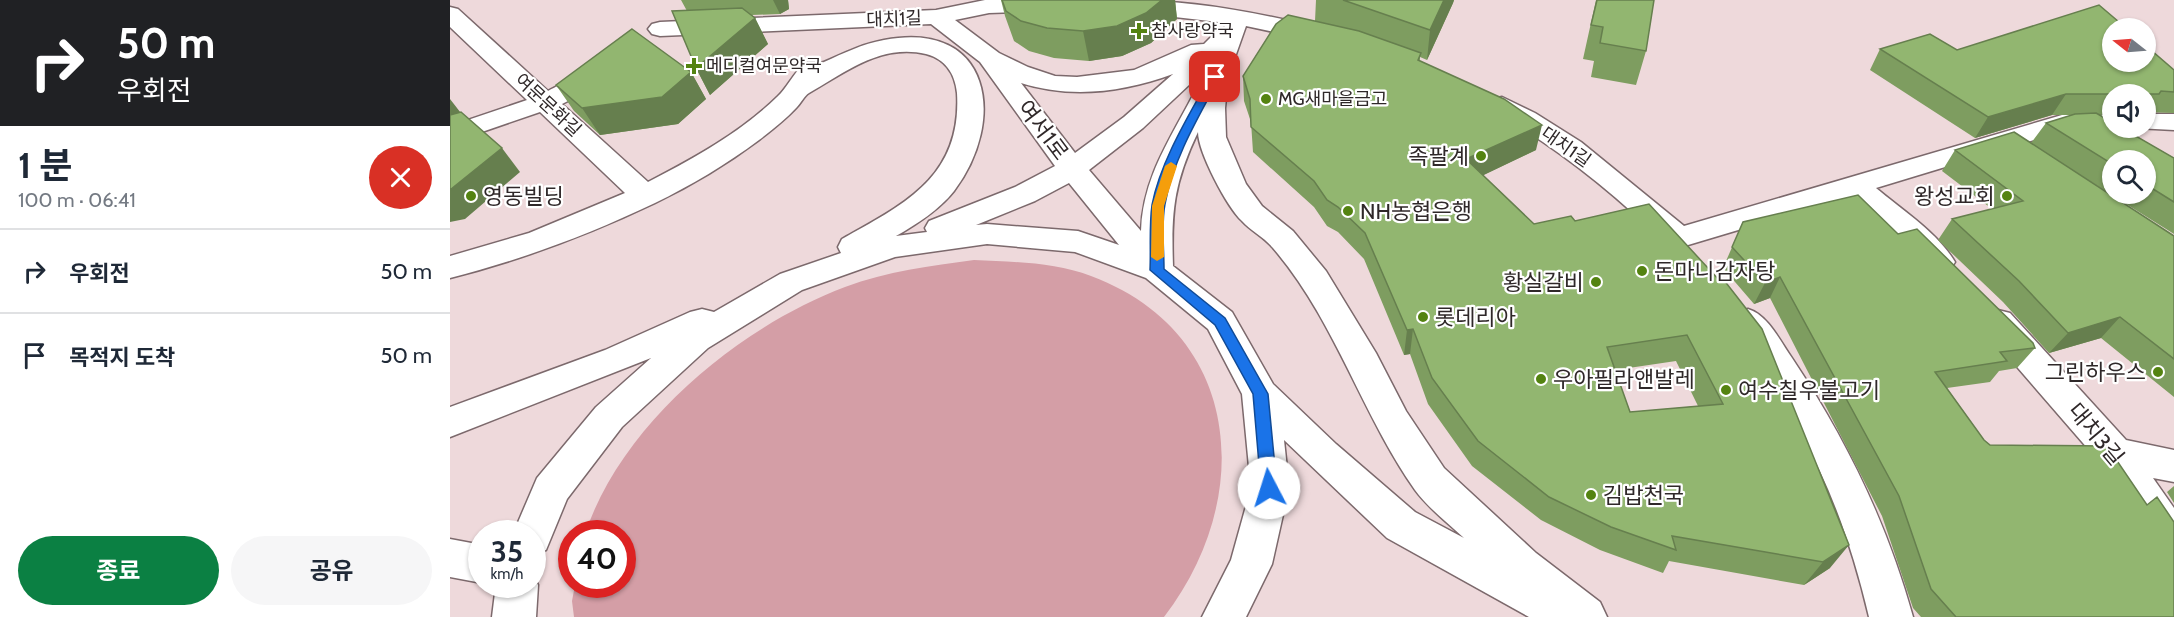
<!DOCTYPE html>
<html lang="ko">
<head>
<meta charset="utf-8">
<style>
  :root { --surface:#fff; --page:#f6f6f7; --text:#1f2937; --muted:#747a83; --line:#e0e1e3; --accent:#0b8043 }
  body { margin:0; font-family:Cabin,"Noto Sans KR",sans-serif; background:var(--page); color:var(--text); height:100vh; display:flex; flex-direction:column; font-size:22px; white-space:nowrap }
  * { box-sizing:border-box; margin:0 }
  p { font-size:20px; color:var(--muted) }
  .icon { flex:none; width:33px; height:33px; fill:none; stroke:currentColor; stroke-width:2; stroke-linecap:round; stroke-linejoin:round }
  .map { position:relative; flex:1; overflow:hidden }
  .panel { display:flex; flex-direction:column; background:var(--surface); width:450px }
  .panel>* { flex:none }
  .guide { background:#202124; color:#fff; overflow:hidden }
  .needle { width:39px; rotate:287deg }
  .tools { position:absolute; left:1652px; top:18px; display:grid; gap:12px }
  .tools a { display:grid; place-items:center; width:54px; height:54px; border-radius:50%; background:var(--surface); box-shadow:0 2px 4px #0004; font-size:30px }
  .speed { position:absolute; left:18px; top:520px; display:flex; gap:12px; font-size:30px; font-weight:700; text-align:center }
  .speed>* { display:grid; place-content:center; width:78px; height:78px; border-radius:50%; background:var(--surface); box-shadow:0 2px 4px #0004; line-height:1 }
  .speed small { font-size:15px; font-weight:400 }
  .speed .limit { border:9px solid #d22; background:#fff; color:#111 }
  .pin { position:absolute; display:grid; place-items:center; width:51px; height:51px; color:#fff; margin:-26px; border-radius:12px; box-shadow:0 3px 9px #0006 }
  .me { position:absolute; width:66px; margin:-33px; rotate:355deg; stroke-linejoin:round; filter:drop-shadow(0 0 4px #0008) }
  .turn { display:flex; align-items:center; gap:21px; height:126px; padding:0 18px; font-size:27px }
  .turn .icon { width:78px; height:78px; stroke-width:2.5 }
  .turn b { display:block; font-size:42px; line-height:51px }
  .round { display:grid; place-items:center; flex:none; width:63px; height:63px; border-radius:32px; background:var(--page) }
  .summary { display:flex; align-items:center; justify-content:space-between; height:102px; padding:0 18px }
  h1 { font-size:36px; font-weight:700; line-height:45px }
  .action { display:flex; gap:12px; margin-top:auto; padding:12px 18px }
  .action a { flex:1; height:69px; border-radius:36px; background:var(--accent); color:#fff; font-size:24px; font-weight:700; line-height:69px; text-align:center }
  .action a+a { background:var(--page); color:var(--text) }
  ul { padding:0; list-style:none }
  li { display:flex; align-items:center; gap:18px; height:84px; padding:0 18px; border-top:2px solid var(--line) }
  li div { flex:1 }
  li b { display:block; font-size:22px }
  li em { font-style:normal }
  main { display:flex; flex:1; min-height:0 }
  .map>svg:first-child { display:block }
</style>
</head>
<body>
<main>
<section class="panel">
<div class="guide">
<div class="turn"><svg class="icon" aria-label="right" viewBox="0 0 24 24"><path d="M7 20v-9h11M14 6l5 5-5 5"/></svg><div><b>50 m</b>우회전</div></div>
</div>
<div class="summary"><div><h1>1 분</h1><p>100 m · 06:41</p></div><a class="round" style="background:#d93025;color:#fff"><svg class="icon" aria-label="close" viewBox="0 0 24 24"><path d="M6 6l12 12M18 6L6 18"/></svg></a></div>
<ul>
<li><svg class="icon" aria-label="right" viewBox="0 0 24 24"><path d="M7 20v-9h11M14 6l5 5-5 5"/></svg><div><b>우회전</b></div><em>50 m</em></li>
<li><svg class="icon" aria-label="arrive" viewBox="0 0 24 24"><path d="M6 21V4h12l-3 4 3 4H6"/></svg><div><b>목적지 도착</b></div><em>50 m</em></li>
</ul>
<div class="action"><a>종료</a><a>공유</a></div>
</section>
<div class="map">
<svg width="1724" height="617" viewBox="0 0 1724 617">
  <rect width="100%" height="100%" fill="#eed9db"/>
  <path fill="#d49ea6" d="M524,260C563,262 604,262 641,276C794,333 805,499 714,617H124L122,601L125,585H172V534H135C172,423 289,327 395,287C437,271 481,266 524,260Z"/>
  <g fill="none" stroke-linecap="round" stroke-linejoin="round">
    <defs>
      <path id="minor" d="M535,0H606L608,4L605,9L597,11L539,13L505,20L549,53L578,67L605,76L627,77L684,70L741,45L754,44L766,32L772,31L777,23L681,12L673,10L669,5L673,0C743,0 811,13 878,30L882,35L878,40L870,42L796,26L778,77L775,108L776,137L796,184L812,206L843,231L876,271L926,353L956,411L994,468L1086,553L1150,602L1157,617H1079L937,538L834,440L839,488L822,564L796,617H752L781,560L801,488L792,394L758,329L696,278L625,252L537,244L445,257L352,290L258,348L172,427L117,499L96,550L82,555V534H63L87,478L146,407L201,358L0,437V407L155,350L240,312L252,309L264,312L330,274L391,253L388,247L392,239C454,204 512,177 507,93C505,73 495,59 476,54C431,43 394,73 359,93C354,96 351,103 347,107C336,119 322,130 309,140C277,164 240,186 205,203C138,235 71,260 0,278V256L79,233L175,193L90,112L0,143V126L77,100L0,27V7L8,9L98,91C117,82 141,63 162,69L166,74L162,79L112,104L198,182C244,158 290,133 327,97C337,88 343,74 353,65C360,59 367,65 374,62C394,53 412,44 434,40C542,19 557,121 504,191C489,210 467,224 446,236L477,232L475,228L479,221L565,187L605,166L530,62L481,24L210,36L202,34L198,29L202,24L210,22L486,10ZM755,70C732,124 693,168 691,231L639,170L693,128ZM723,74L674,117L625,153L571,83C622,99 674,92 723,74ZM748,132C748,152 777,207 792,221C801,231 814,237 823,248C885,320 911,413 965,490C978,508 998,523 1014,538L965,512L886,444L823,384L782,312L723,266C721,211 724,182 748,132ZM619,183L669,245L628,231L537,224L526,225L585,201Z
        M1052,97L1085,113L1131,142L1234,226L1612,115H1662V128H1672L1662,131H1614L1426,188C1452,210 1487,232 1505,262L1500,270L1489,273L1478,270L1451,241L1399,197L1228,248L1217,245C1165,194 1107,147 1043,111L1039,105L1043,99Z
        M1695,114H1724V130L1686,128H1695Z
        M1298,309C1318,315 1330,341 1342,358C1396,439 1437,523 1463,617H1419C1404,553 1383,491 1351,434C1329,395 1303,359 1281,321L1286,312Z
        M1548,310L1560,313L1676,440L1724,450V482L1703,478L1724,508V559L1710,554L1652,465L1536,331L1531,322L1536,313Z
        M0,539L32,545V583L0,577Z
        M82,573L88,585L86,617H42L46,585H82Z"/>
    </defs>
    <use href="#minor" stroke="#7c696c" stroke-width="3"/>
    <use href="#minor" fill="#fff" fill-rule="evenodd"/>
  </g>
  <path fill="#7e9d60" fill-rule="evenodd" d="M231,0H338L339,9L330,14L302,15L305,18L318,44L260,95L246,68L237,11Z
    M551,0H725L727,19L701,43L672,56L639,61L604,58L579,51L564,41L555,16Z
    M866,0H1004L1003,3L977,60L970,57V61L1086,150L1033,175L1084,224L1125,221L1199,204L1380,568L1354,585L1219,561L1213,573L1150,550L1091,520L1022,466L978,404L960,354L954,355L914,259L888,232L877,226L864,207L803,152L801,122L794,101L793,76L865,21ZM1226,361L1248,406L1180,412L1165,370Z
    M1146,0H1204L1196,51L1186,85L1141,77L1144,61L1133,59Z
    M1430,49L1507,50L1724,70V113L1695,112V94H1662V114L1649,115L1724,158V234L1611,163L1724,236V397L1651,338L1599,353L1553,302L1488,240L1502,219L1542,209L1492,171L1505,150L1581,143L1596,123L1623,115H1602L1525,138L1420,70ZM1662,160H1695V194H1662Z
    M241,72L256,99L228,124L150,135L124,111L106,85Z
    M1293,222L1448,234L1585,348L1567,368L1549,371L1540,382L1497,388L1534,440L1724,617H1471L1463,608L1432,516L1320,298L1304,304L1273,268Z
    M1724,486V503L1717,492Z"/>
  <path fill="#667f4e" d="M323,0H338L339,9L330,14Z
    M712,0H725L727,19L701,43L672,56L639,61L633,31Z
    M994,0H1004L1003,3L977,60L980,30Z
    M305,18L318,44L260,95L246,68Z
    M241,72L256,99L228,124L150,135L132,108Z
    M1616,94L1602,115L1525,138L1538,117Z
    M0,99L14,117L0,125Z
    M1092,125L1086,150L1013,185L1016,159Z
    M52,148L70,172L15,219L0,222V190Z
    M1330,277L1320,298L1304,304L1315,283Z
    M1670,317L1651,338L1599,353L1618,333Z
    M963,329L960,354L954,355L957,330Z
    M1399,545L1380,568L1354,585L1373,562Z"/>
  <path fill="#92b670" stroke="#667f4e" stroke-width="1.5" fill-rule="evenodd" d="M552,0H712L696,13L667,26L633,31L597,28L571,21L556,11Z
    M893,0H994L980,30Z
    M1147,0H1204L1196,51L1150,43L1153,27L1141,25Z
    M1649,5L1676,28H1662V62H1695V45L1724,70V92L1711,91L1709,94H1616L1538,117L1430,49L1480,34L1507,50Z
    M292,8L305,18L246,68L222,11Z
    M838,15L909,31L971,53L968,60L1054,99L1092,125L1016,159L1084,224L1121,216L1125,221L1199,204L1269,280L1270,275L1312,329L1399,545L1373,562L1222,536L1226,550L1161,527L1099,497L1028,441L982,378L963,329L957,330L915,233L888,207L877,200L864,181L801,127L800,99L793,76L826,24ZM1237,335L1273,404L1180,412L1157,347Z
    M182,29L241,72L212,97L132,108L106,85Z
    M11,112L52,148L0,190V115Z
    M1646,113L1662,122V128H1672L1724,158V202L1695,184V160H1662V164L1596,123L1625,114Z
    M1564,132L1724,236V359L1670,317L1618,333L1569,281L1502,219L1573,201L1505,150Z
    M1408,195L1448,234L1467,229L1583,343L1585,348L1550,352L1557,361L1485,372L1534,440L1540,445L1657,446L1697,505L1707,497L1724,522V617H1506L1481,589L1449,496L1330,277L1315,283L1282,247L1293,222Z"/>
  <path fill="#1a73e8" stroke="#114b97" stroke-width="1.5" d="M765,74L770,77C749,116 723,159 715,204C711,224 714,248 714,269L775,318L818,394L827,488L825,493H814L811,488L803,394L765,325L700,270C701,249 699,226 702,205C710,162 739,115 760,77Z"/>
  <path fill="#f59e0b" d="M721,162L727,166L714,206V257L707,261L701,257L702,206L715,166Z"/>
  <g fill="#548311" stroke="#fff" stroke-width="2">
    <path d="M686 22h6v6h6v6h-6v6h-6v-6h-6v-6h6z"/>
    <path d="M241 57h6v6h6v6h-6v6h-6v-6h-6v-6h6z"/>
    <circle cx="816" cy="99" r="6"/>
    <circle cx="1031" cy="156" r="6"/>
    <circle cx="21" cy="196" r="6"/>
    <circle cx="1557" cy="196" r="6"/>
    <circle cx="898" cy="211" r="6"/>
    <circle cx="1192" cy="271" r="6"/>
    <circle cx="1146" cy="282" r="6"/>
    <circle cx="973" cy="317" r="6"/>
    <circle cx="1708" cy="372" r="6"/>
    <circle cx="1091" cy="379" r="6"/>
    <circle cx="1276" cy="390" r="6"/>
    <circle cx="1141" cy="495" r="6"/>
  </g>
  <g text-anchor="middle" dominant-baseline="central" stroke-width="4.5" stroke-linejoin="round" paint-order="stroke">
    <g font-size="18" fill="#2f2829" stroke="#fff">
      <text transform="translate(444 19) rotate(-2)">대치1길</text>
      <text transform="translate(98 105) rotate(43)">여문문화길</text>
      <text transform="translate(1116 147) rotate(35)">대치1길</text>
    </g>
    <g font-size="18" fill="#2f2829" stroke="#fff" text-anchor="start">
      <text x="701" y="31">참사랑약국</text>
      <text x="256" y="66">메디컬여문약국</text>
      <text x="828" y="99">MG새마을금고</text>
    </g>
    <g font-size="22" fill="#2f2829" stroke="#fff">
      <text transform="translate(593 130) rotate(53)">여서1로</text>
      <text transform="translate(1646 434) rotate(50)">대치3길</text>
    </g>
    <g font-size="22" fill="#2f2829" stroke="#fff" text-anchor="start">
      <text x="1019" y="156" text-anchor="end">족팔계</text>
      <text x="33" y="196">영동빌딩</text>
      <text x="1545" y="196" text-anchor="end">왕성교회</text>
      <text x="910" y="211">NH농협은행</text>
      <text x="1204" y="271">돈마니감자탕</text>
      <text x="1134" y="282" text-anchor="end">황실갈비</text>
      <text x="985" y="317">롯데리아</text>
      <text x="1696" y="372" text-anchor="end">그린하우스</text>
      <text x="1103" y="379">우아필라앤발레</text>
      <text x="1288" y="390">여수칠우불고기</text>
      <text x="1153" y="495">김밥천국</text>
    </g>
  </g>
</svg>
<div class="tools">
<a><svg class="needle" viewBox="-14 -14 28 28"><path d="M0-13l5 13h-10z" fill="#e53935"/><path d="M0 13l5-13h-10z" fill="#747a83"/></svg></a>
<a><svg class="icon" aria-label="sound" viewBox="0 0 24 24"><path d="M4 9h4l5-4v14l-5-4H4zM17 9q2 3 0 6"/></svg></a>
<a><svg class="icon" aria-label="search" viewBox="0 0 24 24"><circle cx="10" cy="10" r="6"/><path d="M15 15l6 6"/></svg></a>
</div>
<div class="speed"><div>35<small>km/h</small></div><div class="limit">40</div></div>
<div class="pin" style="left:765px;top:77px;background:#d93025"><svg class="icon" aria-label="arrive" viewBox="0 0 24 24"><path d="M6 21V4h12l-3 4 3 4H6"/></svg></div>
<svg class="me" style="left:819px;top:488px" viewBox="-20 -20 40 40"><circle r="19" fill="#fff"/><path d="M0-13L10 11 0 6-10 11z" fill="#1a73e8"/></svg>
</div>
</main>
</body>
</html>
